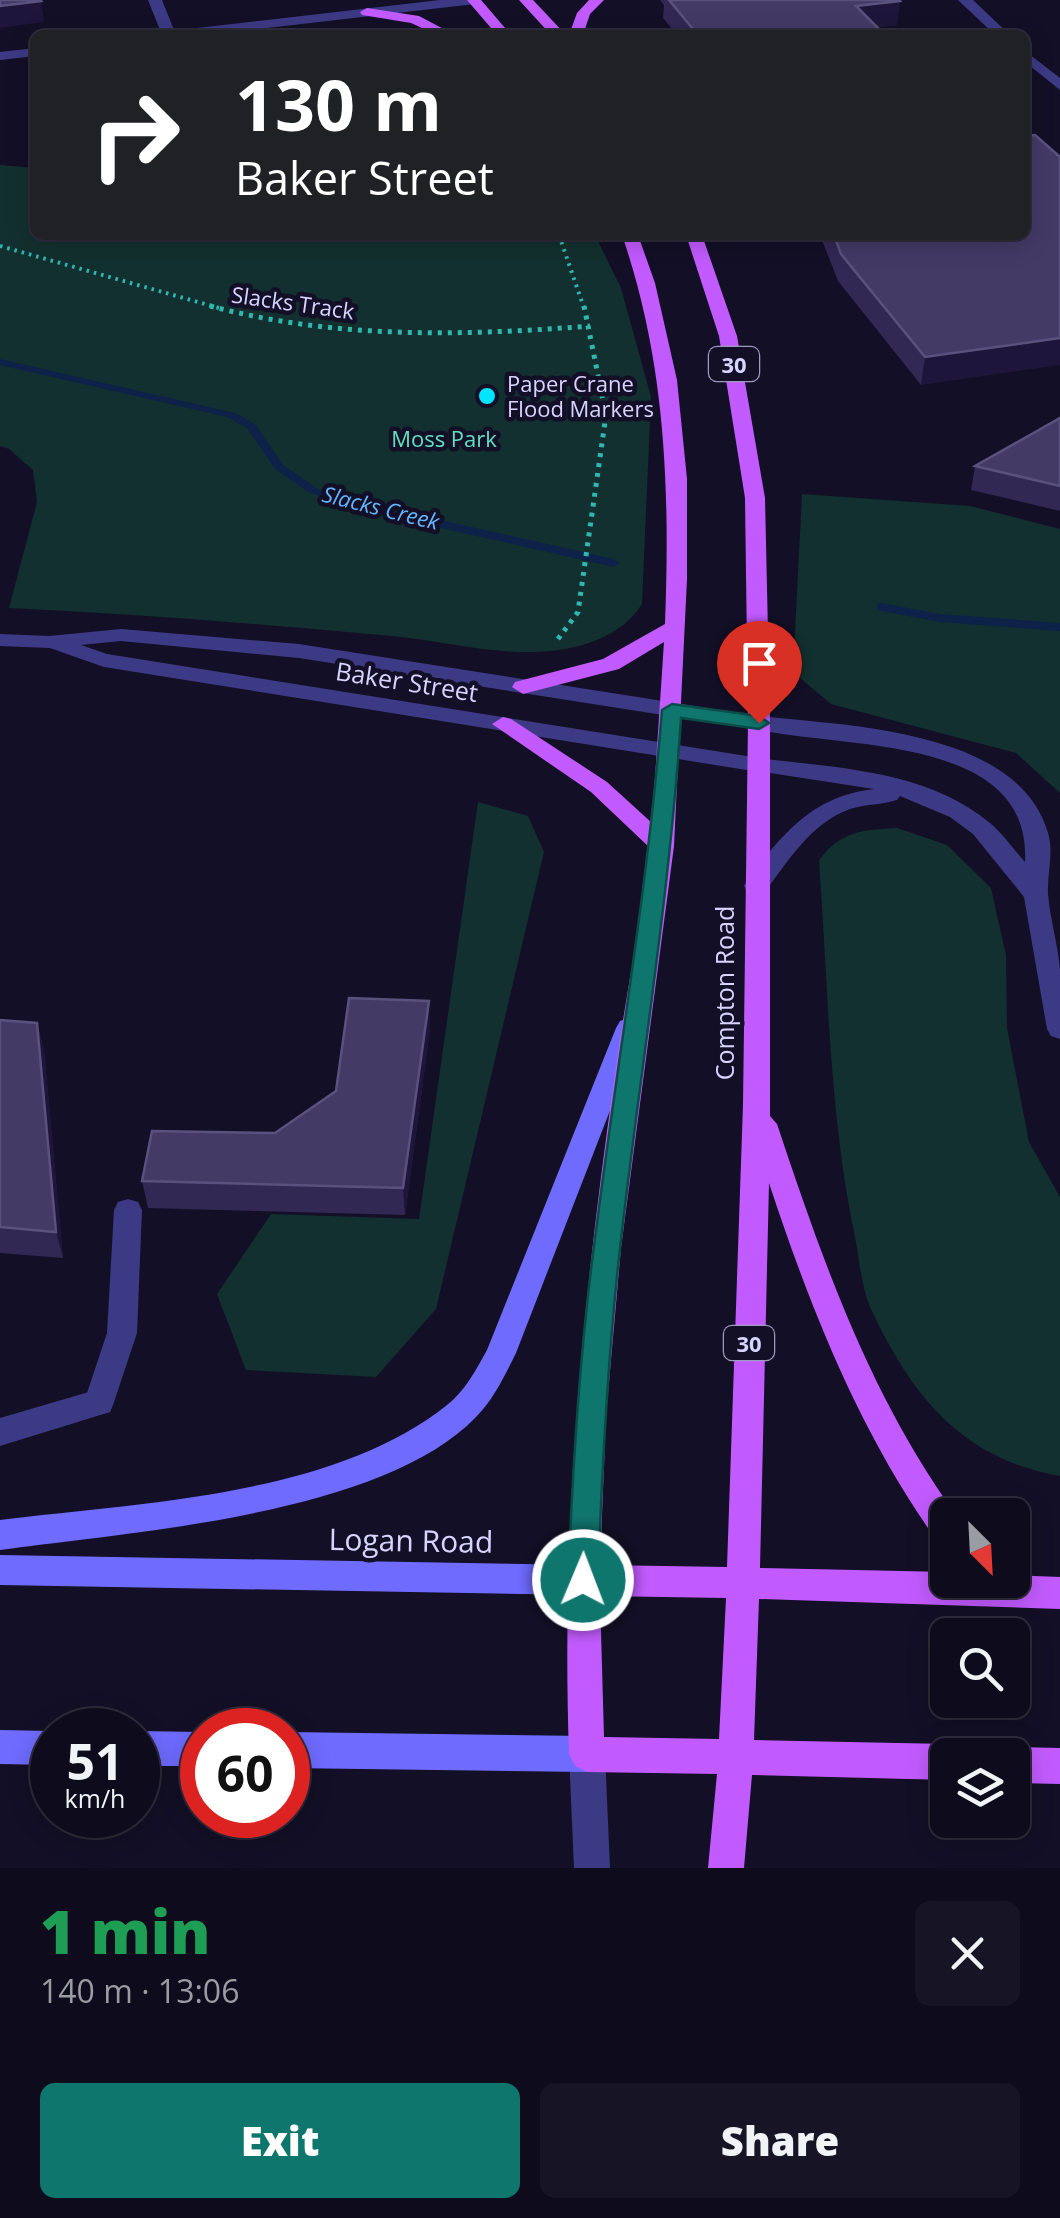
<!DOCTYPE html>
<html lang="en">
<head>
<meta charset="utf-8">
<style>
  :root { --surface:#0e0b1c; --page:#171425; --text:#f1f3f6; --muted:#9b9ba3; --line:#2e2b3b; --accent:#0f766e }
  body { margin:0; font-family:"Open Sans",sans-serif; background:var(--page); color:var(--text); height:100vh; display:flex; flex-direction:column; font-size:38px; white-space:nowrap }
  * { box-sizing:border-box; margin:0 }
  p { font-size:32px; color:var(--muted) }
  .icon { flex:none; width:55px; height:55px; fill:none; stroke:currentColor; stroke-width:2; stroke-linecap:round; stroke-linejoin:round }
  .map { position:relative; height:1868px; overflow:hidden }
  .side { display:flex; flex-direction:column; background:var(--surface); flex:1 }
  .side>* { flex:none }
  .banner { position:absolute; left:30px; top:30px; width:1000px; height:210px; border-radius:15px; box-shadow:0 5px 25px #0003,0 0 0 2px var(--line); background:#202124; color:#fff; overflow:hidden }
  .needle { width:65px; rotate:156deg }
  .controls { position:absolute; left:930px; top:1498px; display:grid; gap:20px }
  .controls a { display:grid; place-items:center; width:100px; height:100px; border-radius:15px; background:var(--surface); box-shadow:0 5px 25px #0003,0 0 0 2px var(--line); font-size:50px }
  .speed { position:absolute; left:30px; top:1708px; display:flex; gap:20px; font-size:50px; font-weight:700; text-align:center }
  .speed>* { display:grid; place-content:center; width:130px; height:130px; border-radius:50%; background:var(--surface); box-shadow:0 5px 25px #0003,0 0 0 2px var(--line); line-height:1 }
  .speed small { font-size:25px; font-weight:400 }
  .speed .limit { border:15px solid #d22; background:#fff; color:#111 }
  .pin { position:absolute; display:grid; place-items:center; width:85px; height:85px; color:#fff; margin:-102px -42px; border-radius:50% 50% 50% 0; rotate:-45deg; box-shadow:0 0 10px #0007 }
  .pin .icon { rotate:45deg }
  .me { position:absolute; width:110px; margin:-55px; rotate:1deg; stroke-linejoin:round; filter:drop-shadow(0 0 8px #0008) }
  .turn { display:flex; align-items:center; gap:35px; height:210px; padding:0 40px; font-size:45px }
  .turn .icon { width:130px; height:130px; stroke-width:2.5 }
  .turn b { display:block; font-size:70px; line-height:85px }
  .round { display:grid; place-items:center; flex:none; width:105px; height:105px; border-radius:15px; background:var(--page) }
  .headline { display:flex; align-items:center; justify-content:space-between; height:170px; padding:0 40px }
  h1 { font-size:60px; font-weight:800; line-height:75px; color:#1e9e55 }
  .cta { display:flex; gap:20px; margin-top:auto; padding:20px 40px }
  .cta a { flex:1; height:115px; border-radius:15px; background:var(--accent); color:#fff; font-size:40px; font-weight:800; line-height:115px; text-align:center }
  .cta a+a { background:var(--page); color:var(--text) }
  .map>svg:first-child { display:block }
</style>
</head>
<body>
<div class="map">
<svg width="1060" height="1868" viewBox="0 0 1060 1868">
  <rect width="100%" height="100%" fill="#130f26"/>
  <path fill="#12302f" d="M0,165L35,168V235H595L621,288L651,397L642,604C625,632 590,646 558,650C503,658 446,641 391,636C263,624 136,614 9,608L37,502L33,470L9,449L0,446Z
    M802,494L970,506L1060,529V793L1016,753L831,704L793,672Z
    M478,802L528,816L544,852L436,1309L376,1377L246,1370L217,1294L271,1214L419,1219Z
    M897,828L947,845L991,888L1006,955L1007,1028L1029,1142L1060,1197V1476C961,1459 911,1395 870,1307C861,1285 859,1256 854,1232C829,1111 828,984 819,860C841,831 862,830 897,828Z"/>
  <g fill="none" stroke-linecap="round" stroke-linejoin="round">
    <path fill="#0c2248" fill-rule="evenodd" d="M0,359L235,413L255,424L283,465L318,489L369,504L614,559L620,563L614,567L366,511L310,493L275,469L247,428L227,417L0,365Z
      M881,603L940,614L1060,623V631L940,622L877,610V604Z"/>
    <path stroke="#2fb8b0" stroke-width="4" stroke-dasharray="2.5 5" stroke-linecap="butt" d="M559,235L584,308
      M0,246L219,308"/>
    <path stroke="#2fb8b0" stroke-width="5" stroke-dasharray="4 6" stroke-linecap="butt" d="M210,306C335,339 462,336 590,326
      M558,639L578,612L606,415L584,306"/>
    <path fill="#3d3a85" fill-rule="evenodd" d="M128,1199L138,1202L142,1210L137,1333L114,1402L110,1412L99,1415L88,1412L84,1402L107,1333L114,1210L118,1202Z"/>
    <path fill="#3d3a85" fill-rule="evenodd" d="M148,0H162L176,35H162Z
      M958,0H973L1010,35H995Z
      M1025,51L1060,78V90L1025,62Z
      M759,716C847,726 1018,729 1048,833C1054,852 1047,874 1048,894C1050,919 1058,944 1060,970C1060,992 1060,1016 1060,1039L1051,1036L1047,1029L1024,897L973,834L950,817L900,796L897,800C882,805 865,804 850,809C811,823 788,861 765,892H747L744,886L747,880C783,834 812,796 874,789L751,770L748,765L759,758C836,768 927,770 990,823C1003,834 1015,851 1025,862C1032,731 834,750 751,728L748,723Z
      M99,1389L110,1392L114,1402L110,1412L0,1446V1418Z
      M587,1736L599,1742L605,1754L610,1868H574L569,1754L575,1742Z"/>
    <path fill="#3d3a85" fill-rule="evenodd" d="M440,0H482L475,4L207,35H164L171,31Z
      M35,48V56L0,60V52Z
      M121,629L299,644L759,716L770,723L767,728L759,730L299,658L121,641L81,645L107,654L759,758L770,765L759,772L104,667L50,648L0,646V634L49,636Z"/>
    <path fill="#6f6bff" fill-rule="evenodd" d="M629,1018L638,1021L642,1028L516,1353C505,1375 494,1399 476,1417C382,1515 131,1532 0,1550V1520C141,1502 332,1497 447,1405C465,1391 476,1370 487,1350L616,1028L620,1021Z
      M0,1555L583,1565L595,1569L600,1580L595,1591L583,1595L0,1585Z
      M0,1730L52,1731V1765L0,1764Z
      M138,1731L202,1732V1766H138Z
      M288,1732L587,1736L599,1742L605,1754L599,1766L587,1772L288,1768Z"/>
    <path fill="#c25bff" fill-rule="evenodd" d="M467,0H481L511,35H497Z
      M519,0H533L566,35H551Z
      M589,0H604L590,14L583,35H569L577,13Z
      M367,8L419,16L455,35H437L411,23L362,15L360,12Z
      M622,235H638L655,283L677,380L687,479V579L674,846L621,1248L606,1416L600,1565L727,1567L743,1105L748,723L745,498L719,336L686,235H702L737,336L765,498L770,723V1116L777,1124C823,1262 870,1396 956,1515H948V1545L937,1541C859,1431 811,1310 769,1183L760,1568L948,1572V1580H1012V1575L1060,1577V1609L759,1599L754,1740L948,1744L960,1750L963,1755H948V1780L752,1775L744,1868H708L717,1774L587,1772L575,1766L569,1754C561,1528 582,1305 614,1081C624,1003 641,926 650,848L591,792L492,724L503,717L511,719L607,782L652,823L664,642L619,669L523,694L512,687L515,682L603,659L665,624C670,490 666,363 622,235ZM600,1596L726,1598L719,1739L604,1737Z
      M1012,1747L1060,1748V1784L1012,1783V1755H998Z"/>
  </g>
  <path fill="#312854" d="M660,0H899L897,25L877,27L885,35H677L663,18L664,5Z
    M820,235H1025L921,385L838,281Z
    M1060,418V511L971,490L975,466Z
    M0,1020L37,1023L44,1050L63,1258L0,1253Z
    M430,1029L405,1215L148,1208L142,1181L275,1133Z"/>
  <path fill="#1d163a" d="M41,1L44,22L0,28V6Z
    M900,1L897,25L853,30L856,6Z
    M1060,338V365L921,385L925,357Z
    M429,1001L430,1029L405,1215L403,1188Z
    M37,1023L44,1050L63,1258L56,1232Z"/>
  <path fill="#433a66" stroke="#5a527e" stroke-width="2.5" d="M0,0H40L41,1L0,6Z
    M669,0H899L900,1L856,6L885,35H698Z
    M349,30L351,35H299Z
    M1035,135L1060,157V338L925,357L841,254L834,235H1025V136Z
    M1060,418V486L975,466Z
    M349,998L429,1001L403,1188L142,1181L152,1131L275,1133L336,1091Z
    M0,1020L37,1023L56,1232L0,1227Z"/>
  <path fill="#0f766e" stroke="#0a4d48" stroke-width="2.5" d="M672,704L759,716L769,723L759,729L681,718C670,890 642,1060 622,1231C608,1347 602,1463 598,1580L593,1590L583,1594L572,1590L568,1580C573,1463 580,1347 596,1231C618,1057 648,885 662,710Z"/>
  <circle fill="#00e5ff" stroke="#130f26" stroke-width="4" cx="487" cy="396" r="10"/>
  <g text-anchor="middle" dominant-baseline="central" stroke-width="9" stroke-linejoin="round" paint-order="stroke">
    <g font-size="22" fill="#d9d4ff" stroke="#130f26">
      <text transform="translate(293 302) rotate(8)">Slacks Track</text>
    </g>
    <g fill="#130f26" stroke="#9e99be" stroke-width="2.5">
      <rect x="709" y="347" width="50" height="34" rx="8"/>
      <rect x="724" y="1326" width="50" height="34" rx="8"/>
    </g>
    <g font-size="22" font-weight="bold" fill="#d9d4ff">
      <text x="734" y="364">30</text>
      <text x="749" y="1343">30</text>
    </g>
    <g font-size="22" fill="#d9d4ff" stroke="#130f26" text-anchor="start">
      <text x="507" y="383">Paper Crane<tspan x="507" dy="25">Flood Markers</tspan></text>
    </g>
    <g font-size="22" fill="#5fe0c0" stroke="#130f26">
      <text x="444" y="438">Moss Park</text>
    </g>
    <g font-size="22" font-style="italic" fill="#62b6ff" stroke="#130f26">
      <text transform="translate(381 507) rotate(14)">Slacks Creek</text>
    </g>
    <g font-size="25" fill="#d9d4ff" stroke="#130f26">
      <text transform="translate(407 681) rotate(9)">Baker Street</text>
      <text transform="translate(724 993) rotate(-90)">Compton Road</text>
    </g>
    <g font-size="30" fill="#d9d4ff" stroke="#130f26">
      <text transform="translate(411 1540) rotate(1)">Logan Road</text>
    </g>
  </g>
</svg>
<div class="controls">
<a><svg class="needle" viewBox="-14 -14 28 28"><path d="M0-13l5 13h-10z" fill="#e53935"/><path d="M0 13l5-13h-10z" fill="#9b9ba3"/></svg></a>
<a><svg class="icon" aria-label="search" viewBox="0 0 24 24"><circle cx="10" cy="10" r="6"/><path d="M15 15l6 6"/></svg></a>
<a><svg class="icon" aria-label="layers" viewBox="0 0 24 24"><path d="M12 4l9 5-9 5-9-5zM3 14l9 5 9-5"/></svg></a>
</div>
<div class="speed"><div>51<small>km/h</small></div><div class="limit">60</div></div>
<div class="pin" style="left:759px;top:723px;background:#d93025"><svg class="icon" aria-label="arrive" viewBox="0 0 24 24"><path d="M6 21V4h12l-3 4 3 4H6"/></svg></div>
<svg class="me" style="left:583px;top:1580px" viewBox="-20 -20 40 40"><circle r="17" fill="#0f766e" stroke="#fff" stroke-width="3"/><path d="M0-11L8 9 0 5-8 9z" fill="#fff"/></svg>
<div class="banner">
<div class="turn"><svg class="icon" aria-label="right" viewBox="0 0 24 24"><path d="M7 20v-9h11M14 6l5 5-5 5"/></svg><div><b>130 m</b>Baker Street</div></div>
</div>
</div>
<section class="side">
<div class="headline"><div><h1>1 min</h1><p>140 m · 13:06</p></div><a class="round"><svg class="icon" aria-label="close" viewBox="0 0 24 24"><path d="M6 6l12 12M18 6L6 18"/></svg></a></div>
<div class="cta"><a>Exit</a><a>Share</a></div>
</section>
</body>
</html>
